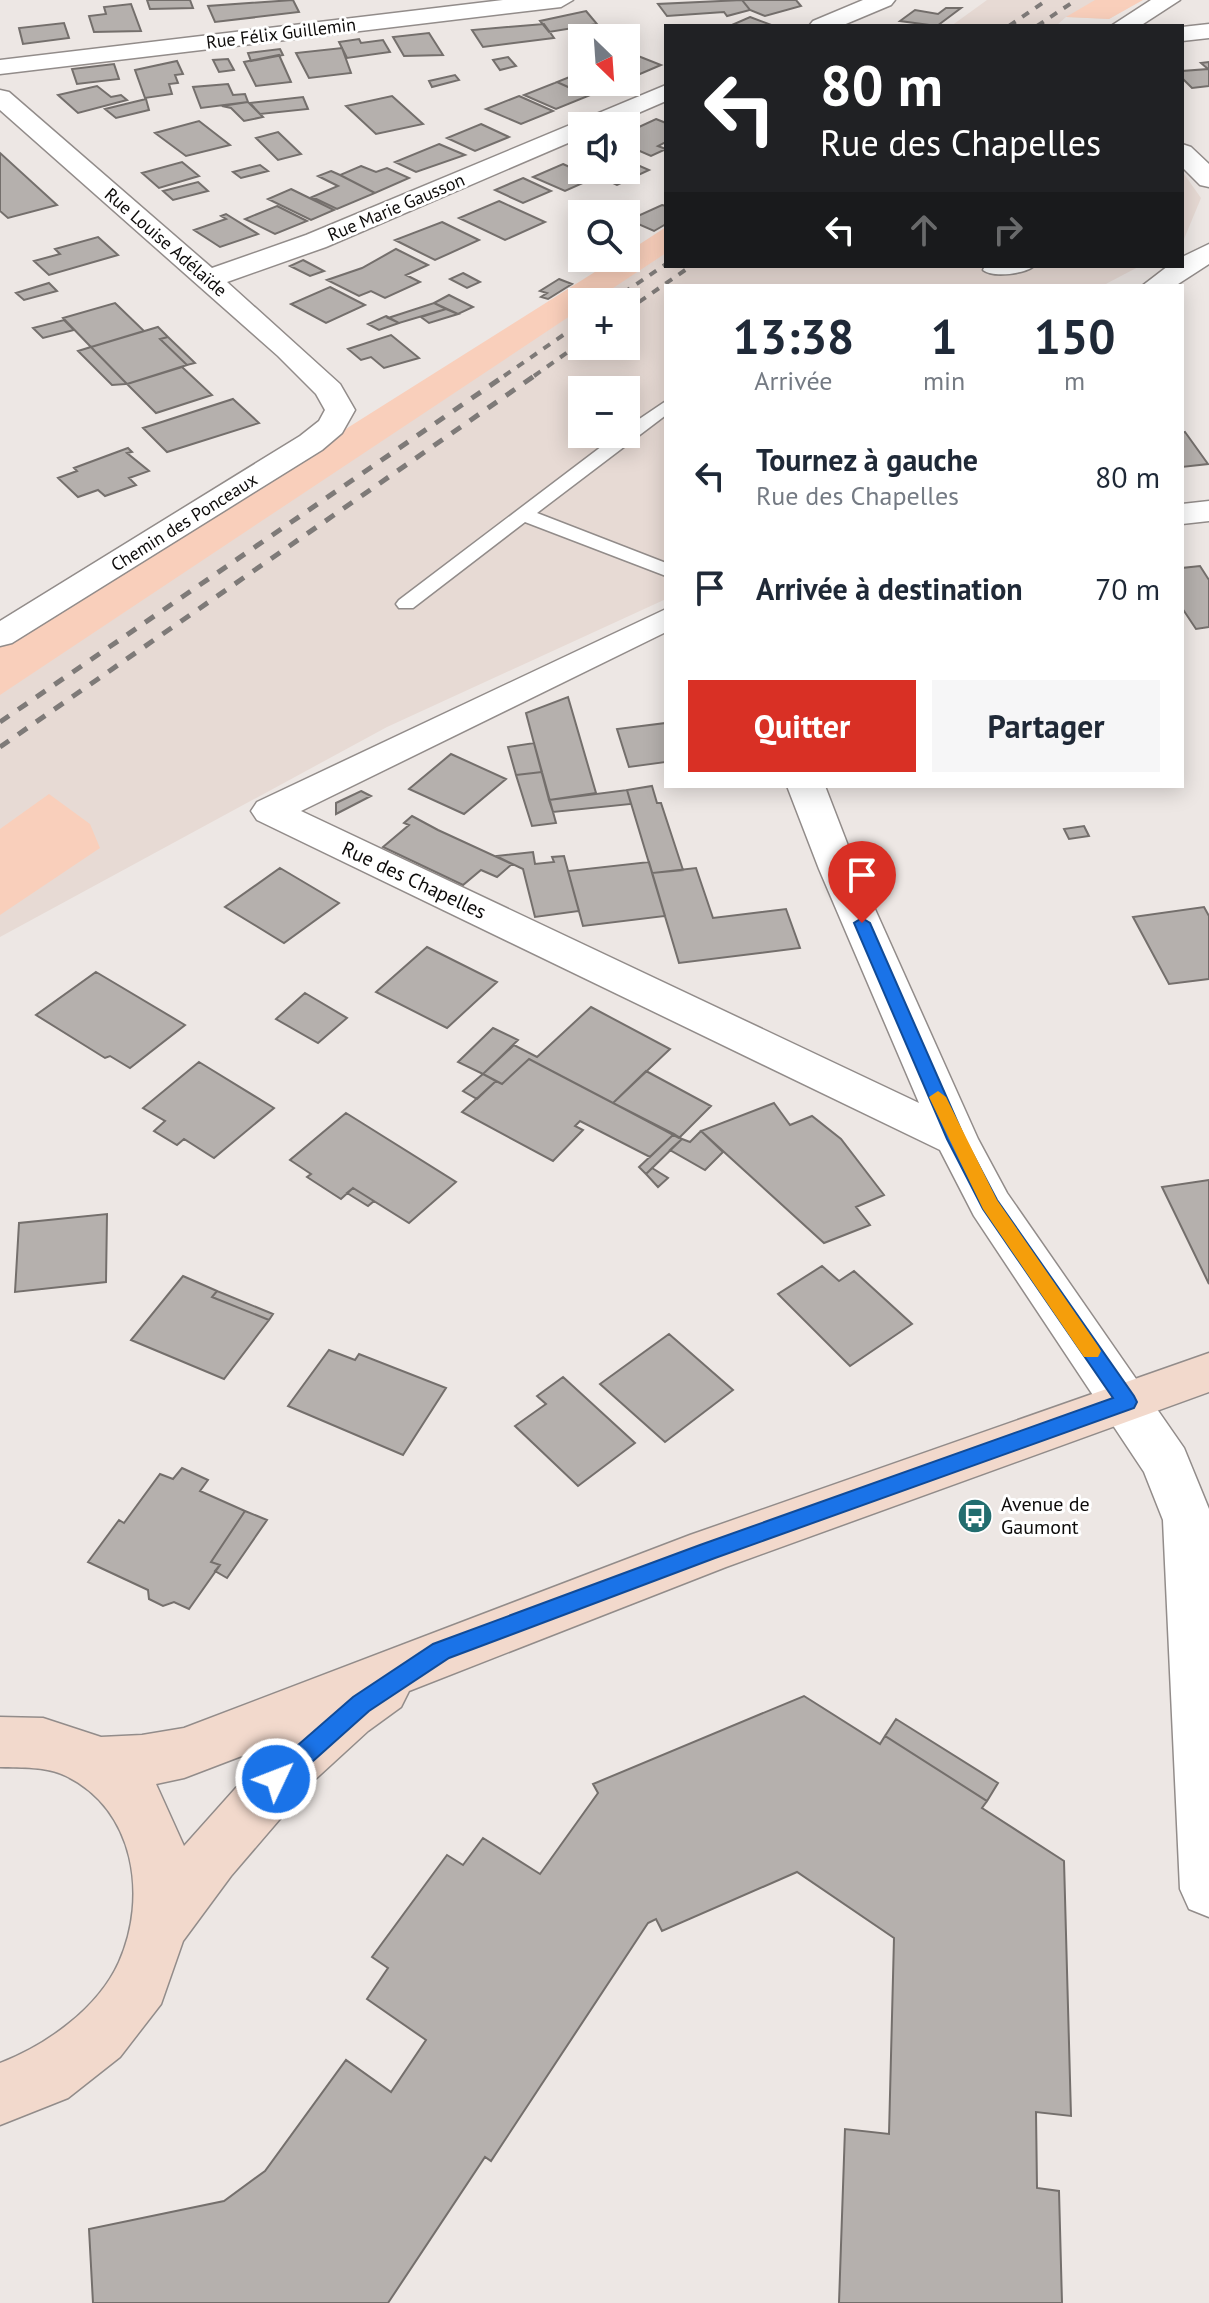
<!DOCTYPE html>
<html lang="fr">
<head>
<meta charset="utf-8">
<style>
  :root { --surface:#fff; --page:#f6f6f7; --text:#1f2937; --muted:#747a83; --accent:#d93025 }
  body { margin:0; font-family:"PT Sans",sans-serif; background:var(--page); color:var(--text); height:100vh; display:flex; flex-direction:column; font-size:30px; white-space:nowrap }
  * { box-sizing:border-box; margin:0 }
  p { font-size:26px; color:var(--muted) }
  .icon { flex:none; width:44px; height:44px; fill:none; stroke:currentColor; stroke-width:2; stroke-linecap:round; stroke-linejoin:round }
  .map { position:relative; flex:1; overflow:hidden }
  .panel { position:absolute; left:664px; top:284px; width:520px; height:504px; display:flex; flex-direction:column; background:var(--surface); border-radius:0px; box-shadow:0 4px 20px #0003 }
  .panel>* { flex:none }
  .guide { position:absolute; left:664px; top:24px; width:520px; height:244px; border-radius:0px; box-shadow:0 4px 20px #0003; background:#202124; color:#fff; overflow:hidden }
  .needle { width:52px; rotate:155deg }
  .controls { position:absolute; left:568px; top:24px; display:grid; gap:16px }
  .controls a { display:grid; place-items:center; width:72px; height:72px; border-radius:0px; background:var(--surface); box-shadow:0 4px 20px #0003; font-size:40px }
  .pin { position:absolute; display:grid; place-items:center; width:68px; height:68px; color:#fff; margin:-82px -34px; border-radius:50% 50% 50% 0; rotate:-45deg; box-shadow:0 0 8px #0007 }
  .pin .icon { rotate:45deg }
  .me { position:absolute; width:88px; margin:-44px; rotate:47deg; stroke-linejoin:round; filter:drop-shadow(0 0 6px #0008) }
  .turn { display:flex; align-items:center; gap:28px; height:168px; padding:0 24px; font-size:36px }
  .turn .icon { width:104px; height:104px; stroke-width:2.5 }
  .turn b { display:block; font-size:56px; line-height:68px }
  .lanes { display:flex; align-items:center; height:76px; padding:0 24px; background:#0003; justify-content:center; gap:40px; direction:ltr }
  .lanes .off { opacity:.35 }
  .eta { display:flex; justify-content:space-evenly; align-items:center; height:136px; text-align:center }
  .eta b { font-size:48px; font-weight:600; line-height:56px }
  .action { display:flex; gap:16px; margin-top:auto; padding:16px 24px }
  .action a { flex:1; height:92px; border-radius:0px; background:var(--accent); color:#fff; font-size:32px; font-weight:600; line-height:92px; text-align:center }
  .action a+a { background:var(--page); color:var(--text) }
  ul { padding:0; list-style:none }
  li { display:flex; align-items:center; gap:24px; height:112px; padding:0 24px }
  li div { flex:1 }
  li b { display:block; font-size:30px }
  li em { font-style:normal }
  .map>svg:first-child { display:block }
</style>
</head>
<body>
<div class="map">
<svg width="1209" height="2303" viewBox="0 0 1209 2303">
  <rect width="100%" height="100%" fill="#ede7e4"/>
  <path fill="#e7dad4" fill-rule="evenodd" d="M987,0H1142L1109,19L1066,17L1056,26H951Z
    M1182,171L1201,198L1182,244Z
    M666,228V266H1140L1102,286H666V599L387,727L0,937V663L626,258ZM582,302H626V346H582ZM582,390H626V434H582Z"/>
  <path fill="#f9cfbb" d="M1095,0H1143L1109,19L1066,17Z
    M666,227V253L592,302H582V308L0,695V647L617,258H626V253Z
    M49,794L90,824L100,848L0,915V829Z"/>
  <path fill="#b5b0ad" stroke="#746f6c" stroke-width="2" d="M147,0H190L193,8L150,9Z
    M293,0L299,12L215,22L208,6Z
    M742,0H796L801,6L765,16L750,10Z
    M742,0L750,10L727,16L724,12L667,16L658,4Z
    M131,4L141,31L94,32L89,16L106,14L104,7Z
    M946,8H961L937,26L900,21L915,10L938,14Z
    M586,11L597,24L549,32L540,21Z
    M750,17L774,26H719L732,25Z
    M64,23L69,38L23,44L19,28Z
    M544,24L554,38L483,47L472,30Z
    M429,33L443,55L404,56L393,37Z
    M359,39L361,43L383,40L390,52L347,58L339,42Z
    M342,48L351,73L309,78L296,53Z
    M280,49L283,55L251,61L248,53Z
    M633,54L661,65L626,80V57Z
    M279,55L291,82L256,86L244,62Z
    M508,57L516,66L500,70L493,60Z
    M228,59L234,70L219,72L213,60Z
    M177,61L183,74L175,75L178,83L169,84L172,94L145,98L135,70Z
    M1209,62V86L1192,88L1182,78V71L1208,69L1201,63Z
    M114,64L119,79L77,84L72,69Z
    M582,72V82H620L588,96L557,82Z
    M455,75L459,80L432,87L429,81Z
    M557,82L588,96L556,109L524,95Z
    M228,84L233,95L245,94L248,102L201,108L193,87Z
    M97,86L111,97L121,95L127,100L78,113L58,95Z
    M392,96L423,124L376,134L346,106Z
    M519,96L553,111L521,124L486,109Z
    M303,97L308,109L260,114L250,103Z
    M146,99L149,110L116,118L105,109Z
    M248,102L263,117L244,121L231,108L222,106Z
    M656,119L666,123V142L658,146L666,149L651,156L626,145V133Z
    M199,121L230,145L186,156L155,133Z
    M481,124L509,137L475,151L447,138Z
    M278,132L301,154L278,160L256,138Z
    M439,144L465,155L416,172L395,162Z
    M0,153L57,205L8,218L0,211Z
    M626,160L649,170L617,185L585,170H626Z
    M182,162L199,176L159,188L142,173Z
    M563,164L594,178L565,191L533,177Z
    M260,165L268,171L241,178L233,172Z
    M361,166L376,172L387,168L409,178L375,193L340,175Z
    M331,171L340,175L375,193L337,209L312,197L338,186L318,176Z
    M523,178L551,191L523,203L495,190Z
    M198,182L208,191L173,200L163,191Z
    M291,189L334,210L311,220L268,199Z
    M499,201L545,222L505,240L459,218Z
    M662,205L666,206V224L654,231L629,220Z
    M277,206L307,221L275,234L245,219Z
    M226,214L258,234L220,247L194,230L226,219L221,216Z
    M442,222L479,240L435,260L395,240Z
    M98,237L118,255L49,275L34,261L60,254L55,249Z
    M396,249L428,265L406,275L420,282L385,298L371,291L359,296L327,280L362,268Z
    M303,260L324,271L310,276L290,266Z
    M463,273L480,282L467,288L450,279Z
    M559,279L572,284L548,299L541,297L547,293L540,291Z
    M49,283L57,291L24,300L16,293Z
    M330,287L365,305L326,323L291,304Z
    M449,295L473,307L458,314L434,303Z
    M115,303L144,331L91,347L63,318Z
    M434,303L446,309L399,323L388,318Z
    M446,309L458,314L429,323L421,317Z
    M386,316L399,323L379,330L368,324Z
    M64,320L74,330L43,338L33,328Z
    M158,327L168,337L160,339L187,365L127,384L91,347Z
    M391,335L419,358L384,368L371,357L361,360L348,349Z
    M168,337L195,363L187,365L160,339Z
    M91,347L127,384L112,385L78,351Z
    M182,367L212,395L156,413L127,384Z
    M233,399L259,423L167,452L143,428Z
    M1185,432L1208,464L1182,467V433Z
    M128,448L132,452L127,453L149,471L129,478L136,485L105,496L98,490L78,497L58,478L77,471L74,468Z
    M1200,566L1209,580V627L1196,629L1182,608V568Z
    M568,697L596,793L549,800L526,713Z
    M666,723V762L629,767L617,729Z
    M534,743L542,772L516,775L508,747Z
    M451,754L506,779L464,814L409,789Z
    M542,772L556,823L532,826L516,775Z
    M652,786L657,803H661L683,870L652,873L627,790Z
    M627,790L631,804L553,812L549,800Z
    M361,791L371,796L336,814V803Z
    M412,816L438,830L512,864L497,877L481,870L463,885L383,847L409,825L404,823Z
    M1084,826L1089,836L1069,839L1064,829Z
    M533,852L535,864L554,862L552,857L564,856L579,911L535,917L523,869L496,856Z
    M649,862L665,916L583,926L568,871Z
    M280,868L339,903L284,943L225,907Z
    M696,868L713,918L786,909L800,948L679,963L652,873Z
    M1204,907L1209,916V979L1169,984L1133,917Z
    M427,947L497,982L447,1028L376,992Z
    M96,972L185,1025L130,1068L110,1056L105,1058L36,1015Z
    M305,993L347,1018L318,1043L276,1019Z
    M591,1007L670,1049L613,1103L529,1059L502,1084L483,1074L514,1045L537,1057Z
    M493,1028L518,1040L483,1074L458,1062Z
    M529,1059L613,1103L674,1134L650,1157L580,1121L575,1126L583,1130L553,1161L462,1112L496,1081L502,1084Z
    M199,1062L274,1108L214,1158L184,1139L177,1145L154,1131L165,1121L143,1108Z
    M646,1071L711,1106L679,1138L613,1103Z
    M483,1074L496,1081L477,1099L463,1091Z
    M774,1103L790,1125L812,1116L841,1139L884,1195L856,1207L870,1225L824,1243L701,1131Z
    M346,1113L456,1182L409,1223L353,1188L341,1199L307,1177L311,1174L290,1160Z
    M701,1131L723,1152L705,1170L670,1150L682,1139L690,1142Z
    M674,1134L682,1139L646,1174L639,1167Z
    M652,1168L668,1178L658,1187L646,1174Z
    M1209,1180V1284L1162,1187Z
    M353,1188L374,1201L368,1206L347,1193Z
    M107,1214L106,1282L15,1292L19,1223Z
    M822,1266L839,1281L854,1271L912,1324L850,1366L778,1294Z
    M183,1276L217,1291L212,1297L269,1320L224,1379L131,1340Z
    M217,1291L273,1314L269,1320L212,1297Z
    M669,1334L733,1390L665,1442L600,1384Z
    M329,1350L355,1360L359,1354L446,1388L403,1455L288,1406Z
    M563,1377L635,1443L578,1486L515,1426L546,1404L537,1396Z
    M182,1468L208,1480L200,1491L245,1511L211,1562L220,1565L189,1609L174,1602L163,1606L149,1599L148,1590L88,1562L119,1520L124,1523L160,1474L173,1479Z
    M245,1511L267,1520L227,1578L215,1571L220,1565L211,1562Z
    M804,1696L880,1744L885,1736L987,1801L982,1808L1064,1861L1071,2116L1036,2112L1037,2188L1059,2191L1062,2303H839L845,2129L889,2134L894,1938L797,1872L662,1931L656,1919L648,1923L491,2161L485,2157L388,2303H93L89,2229L224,2201L265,2171L346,2060L391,2092L426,2040L367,1999L388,1968L372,1957L447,1855L463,1865L483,1838L540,1874L598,1793L593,1784Z
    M896,1719L998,1783L987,1801L885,1736Z"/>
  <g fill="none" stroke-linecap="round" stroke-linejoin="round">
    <defs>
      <path id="lane" d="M985,266H1034C1024,274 993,278 983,270Z
        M666,401V415L537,513L666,563V576L525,522L413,608H399L396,604L399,600L618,434H626V428Z"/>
      <path id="street" d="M503,0H573L561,7L0,74V60Z
        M863,0H895L891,5L841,26H809L813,21Z
        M1151,0H1180L1140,26H1111Z
        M1209,24V38L1182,41V27Z
        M666,85V101L608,126H582V137L326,247L227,282L340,384L355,410L342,433L322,450L12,643L0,646V621L300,436L319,421L325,410L316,394L278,356L0,110V90L9,92L212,268L306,235Z
        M1182,144L1191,147L1209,164V187L1200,185L1182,167Z
        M1209,244V264L1175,286H1142L1168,266H1182V257Z
        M1209,501V521L1182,524V504Z
        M666,609V632L301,811L919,1103L819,869L787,786H825L857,869L978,1139L1007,1193L1184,1448L1209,1509V1917L1189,1909L1180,1889L1163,1520L1144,1472L974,1216L940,1150L257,820L251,811L257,802Z"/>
      <path id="secondary" d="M1209,1353V1392L726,1567L409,1691L401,1707L368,1731L309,1785L231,1876L183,1941L161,2004L120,2057L68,2098L0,2125V2063C45,2046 98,2009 119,1962C148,1897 135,1809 66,1776C46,1766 22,1768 0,1767V1717L43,1718L101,1737L142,1735L184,1728L690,1535ZM276,1743L184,1846L156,1784L184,1778Z"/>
    </defs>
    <use href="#lane" stroke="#928c8a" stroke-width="3"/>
    <use href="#street" stroke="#928c8a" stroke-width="3"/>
    <use href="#secondary" stroke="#928c8a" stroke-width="3"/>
    <use href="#lane" fill="#fff" fill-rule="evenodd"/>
    <use href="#street" fill="#fff" fill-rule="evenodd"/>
    <use href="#secondary" fill="#f2d9cc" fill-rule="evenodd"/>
    <path stroke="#7e7a78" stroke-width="4" stroke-dasharray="8 8" stroke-linecap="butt" d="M1009,26L1047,0
      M1037,26L1076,0
      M610,302L666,264
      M626,311L691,266
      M504,376L582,322
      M534,376L582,342"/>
    <path stroke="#7e7a78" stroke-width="5" stroke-dasharray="11 11" stroke-linecap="butt" d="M0,722L507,374
      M0,747L537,374"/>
  </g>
  <path fill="#1a73e8" stroke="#114b97" stroke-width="2" d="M862,918L870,923L965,1139L997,1200L1134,1396L1137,1402L1134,1408L715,1558L449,1658L369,1711L284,1787L276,1790L267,1787L264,1779L267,1772L353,1697L433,1644L700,1545L1113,1398L983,1209L947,1139L854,923Z"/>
  <path fill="#f59e0b" d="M938,1091L946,1097L997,1200L1098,1346L1101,1351L1098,1357H1084L983,1209L929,1097Z"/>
  <defs>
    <symbol id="bus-disc" viewBox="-11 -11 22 22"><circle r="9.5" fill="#226d6f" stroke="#fff"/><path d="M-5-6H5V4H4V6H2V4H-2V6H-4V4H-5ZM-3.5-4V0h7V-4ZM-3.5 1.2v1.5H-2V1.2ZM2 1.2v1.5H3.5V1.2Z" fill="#fff"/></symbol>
  </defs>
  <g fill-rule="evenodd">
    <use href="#bus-disc" x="955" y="1496" width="40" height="40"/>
  </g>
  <g text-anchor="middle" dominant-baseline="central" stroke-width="6" stroke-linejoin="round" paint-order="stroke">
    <g font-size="18" fill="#0d0b0a" stroke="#fff">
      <text transform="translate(281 33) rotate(-7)">Rue Félix Guillemin</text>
      <text transform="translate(396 207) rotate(-23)">Rue Marie Gausson</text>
      <text transform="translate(166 242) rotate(41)">Rue Louise Adélaïde</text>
      <text transform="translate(184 522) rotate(-32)">Chemin des Ponceaux</text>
    </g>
    <g font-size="20" fill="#0d0b0a" stroke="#fff">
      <text transform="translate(414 880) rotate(25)">Rue des Chapelles</text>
    </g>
    <g font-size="20" fill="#0d0b0a" stroke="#fff" text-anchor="start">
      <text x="1001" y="1504">Avenue de<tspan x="1001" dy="23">Gaumont</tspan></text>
    </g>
  </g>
</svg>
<div class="controls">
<a><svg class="needle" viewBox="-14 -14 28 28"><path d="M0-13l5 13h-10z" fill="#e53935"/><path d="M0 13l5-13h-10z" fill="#747a83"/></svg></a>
<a><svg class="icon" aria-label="sound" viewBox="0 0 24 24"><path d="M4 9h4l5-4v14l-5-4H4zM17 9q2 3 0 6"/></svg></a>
<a><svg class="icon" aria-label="search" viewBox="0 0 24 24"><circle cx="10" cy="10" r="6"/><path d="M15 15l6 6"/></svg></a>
<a>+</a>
<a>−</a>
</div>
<div class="pin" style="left:862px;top:923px;background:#d93025"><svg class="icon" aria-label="arrive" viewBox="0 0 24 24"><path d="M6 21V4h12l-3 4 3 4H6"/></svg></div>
<svg class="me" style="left:276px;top:1779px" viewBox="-20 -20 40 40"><circle r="17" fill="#1a73e8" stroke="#fff" stroke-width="3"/><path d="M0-11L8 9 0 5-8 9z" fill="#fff"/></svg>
<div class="guide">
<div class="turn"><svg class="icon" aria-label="left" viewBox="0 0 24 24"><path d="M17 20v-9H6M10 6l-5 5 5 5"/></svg><div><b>80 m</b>Rue des Chapelles</div></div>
<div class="lanes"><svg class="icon" aria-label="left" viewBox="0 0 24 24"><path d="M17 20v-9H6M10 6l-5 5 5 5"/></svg><svg class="icon off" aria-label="ahead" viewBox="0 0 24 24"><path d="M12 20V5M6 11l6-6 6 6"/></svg><svg class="icon off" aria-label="right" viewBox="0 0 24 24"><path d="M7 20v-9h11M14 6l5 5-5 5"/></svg></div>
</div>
<section class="panel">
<div class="eta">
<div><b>13:38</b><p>Arrivée</p></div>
<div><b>1</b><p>min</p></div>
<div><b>150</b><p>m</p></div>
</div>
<ul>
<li><svg class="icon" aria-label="left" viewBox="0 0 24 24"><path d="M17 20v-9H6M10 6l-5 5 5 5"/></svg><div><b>Tournez à gauche</b><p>Rue des Chapelles</p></div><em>80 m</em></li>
<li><svg class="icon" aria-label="arrive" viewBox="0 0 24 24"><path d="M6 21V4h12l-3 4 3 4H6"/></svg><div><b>Arrivée à destination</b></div><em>70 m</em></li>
</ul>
<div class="action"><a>Quitter</a><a>Partager</a></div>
</section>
</div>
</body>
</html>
